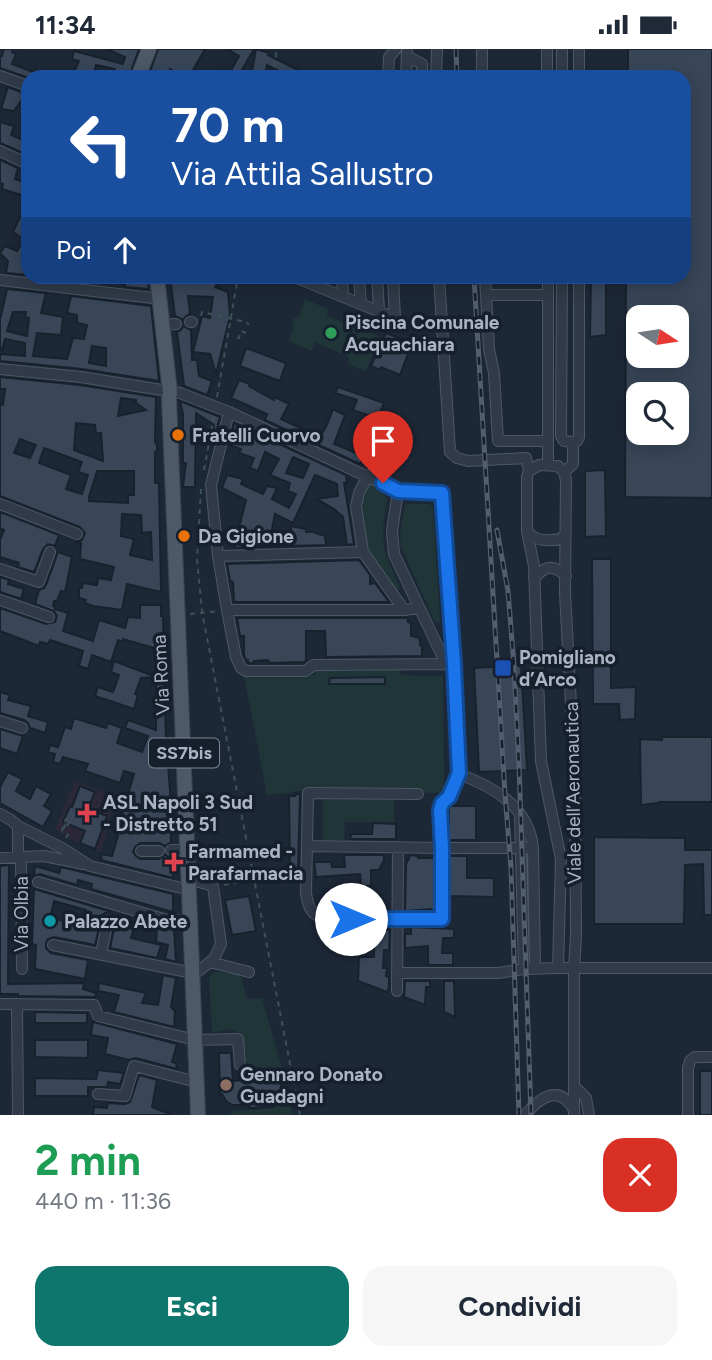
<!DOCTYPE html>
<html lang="it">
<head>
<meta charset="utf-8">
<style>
  :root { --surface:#fff; --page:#f6f6f7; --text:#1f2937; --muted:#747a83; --accent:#0f766e }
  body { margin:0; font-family:Figtree,sans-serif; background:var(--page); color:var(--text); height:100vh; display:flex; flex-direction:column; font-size:26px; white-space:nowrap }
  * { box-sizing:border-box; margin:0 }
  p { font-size:23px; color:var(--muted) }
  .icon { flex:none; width:38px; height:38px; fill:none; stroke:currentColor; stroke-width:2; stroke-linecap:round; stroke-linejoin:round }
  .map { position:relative; height:1066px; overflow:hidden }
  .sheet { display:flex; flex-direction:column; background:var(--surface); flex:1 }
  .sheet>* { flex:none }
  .top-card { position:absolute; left:21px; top:21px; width:670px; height:214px; border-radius:21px; box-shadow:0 4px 18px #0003; background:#1a4fa0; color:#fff; overflow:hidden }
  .needle { width:46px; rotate:102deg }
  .controls { position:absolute; left:626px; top:256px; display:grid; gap:14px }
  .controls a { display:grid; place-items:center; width:63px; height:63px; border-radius:14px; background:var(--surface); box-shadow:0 4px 18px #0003; font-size:35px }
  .pin { position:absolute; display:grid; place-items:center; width:60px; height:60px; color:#fff; margin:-72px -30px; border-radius:50% 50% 50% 0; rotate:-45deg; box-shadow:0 0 7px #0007 }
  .pin .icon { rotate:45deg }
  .me { position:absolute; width:77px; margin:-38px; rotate:90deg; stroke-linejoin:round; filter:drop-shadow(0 0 5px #0008) }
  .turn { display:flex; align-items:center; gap:24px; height:147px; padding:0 35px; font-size:32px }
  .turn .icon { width:91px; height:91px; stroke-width:2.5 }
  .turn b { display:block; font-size:49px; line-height:60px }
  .then { display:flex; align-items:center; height:66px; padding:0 35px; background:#0003; gap:14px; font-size:26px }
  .round { display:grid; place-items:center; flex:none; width:74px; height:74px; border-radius:21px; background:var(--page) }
  .summary { display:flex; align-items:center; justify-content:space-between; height:119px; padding:0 35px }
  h1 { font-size:42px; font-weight:700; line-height:52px; color:#1e9e55 }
  .action { display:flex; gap:14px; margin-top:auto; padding:14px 35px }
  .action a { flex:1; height:80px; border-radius:21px; background:var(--accent); color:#fff; font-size:28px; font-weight:700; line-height:80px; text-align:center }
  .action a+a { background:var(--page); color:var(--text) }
  .status { display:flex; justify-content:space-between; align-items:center; height:49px; padding:0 35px; background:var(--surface); direction:ltr }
  .status svg { height:19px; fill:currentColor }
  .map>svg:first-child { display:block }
</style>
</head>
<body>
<div class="status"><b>11:34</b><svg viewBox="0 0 49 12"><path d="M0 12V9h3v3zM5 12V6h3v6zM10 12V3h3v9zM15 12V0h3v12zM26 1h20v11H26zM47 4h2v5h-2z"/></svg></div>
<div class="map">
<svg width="712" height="1066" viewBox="0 0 712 1066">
  <rect width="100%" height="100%" fill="#1d2837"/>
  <path fill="#2b2938" d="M75,732L115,748L101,803L80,795L55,780Z"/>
  <path fill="#1f3538" d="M305,250L328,260L327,267L383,289L375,309L371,308L366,322L348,315L349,308L315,293L312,302L289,292L293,279V269L299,267Z
    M369,434H374L387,449L383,478L384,501L400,539L394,543L367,504L359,454Z
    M410,455H430L433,459L440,572L438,574L435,573L401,498L400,485L404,460L405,457Z
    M315,619H400L401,626L443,627L444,744L295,742L290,744L267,746L244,627L315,626Z
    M323,747L394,748V773H345L344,791H323Z
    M213,923L240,924L247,950L262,949L284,1027L292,1066H229L234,1062C245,1061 266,1061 274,1057C286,1051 285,1034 274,1030C265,1027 253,1030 245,1031L240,985L232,980L212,984L209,930Z"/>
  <path fill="#384658" stroke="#18212e" stroke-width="2" fill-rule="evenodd" d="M4,0H13L12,3L16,5L12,15L46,28H26L0,19V7H2Z
    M107,0H139L129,28H115V20L96,16L93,28H72L79,12L72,10L74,2L123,15L125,8Z
    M158,0H205L192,23L200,28H183L170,20L169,28H148Z
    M227,0H254L238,28H215L220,20L229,25L239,7Z
    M256,0L269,4L268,6L312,28H291L267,16L265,28H251Z
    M628,0H712V449L625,448L626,228H684V28H628ZM639,268H677V306H639ZM639,345H677V383H639Z
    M8,38L26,45L14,62L1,60Z
    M0,73L14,77L11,86L28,93V106L0,94Z
    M0,111L18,119L15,130L28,134V148L2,140L3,135L0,134Z
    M28,151V201L23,212H28V226L6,224L8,212L0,204L5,197L17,202L24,190L13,183Z
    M105,228H147L149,240L125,238V235L104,232Z
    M170,228H221L215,238L228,243L230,267L216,325L210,305L193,303L202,267L210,269L213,248L188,247L190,265L186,267L183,271L175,267Z
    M591,228H606V286L590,288Z
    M7,240L46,244L41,264L63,268L61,286L37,284L33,307L67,310L73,289L84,290L87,276L77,274V266L67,264L71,247L151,257L159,332L82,320L0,312V305L25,307V294L5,290L2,301L0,300V266L1,267ZM13,263H26L25,268L29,269L27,287L7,282ZM92,297L106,299V317L89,314Z
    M183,277L191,281L192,311H197L199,327L212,332L207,346L184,337L177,283L181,281Z
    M386,284L412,294L400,326L381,318L380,321L371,317Z
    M246,299L286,314L280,332L240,317Z
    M0,328L80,336L156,348L155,393L157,396V402L155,403V434H159L161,543L127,535L122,561L93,557L85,554L86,551L79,549V539H82L83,534L97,536L98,529L111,531L114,518L80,510L81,494L77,493L82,491L85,484L80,478L0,447V355L3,356L5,340H0ZM121,349L136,351V354L146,361L118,367ZM76,374L95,376L96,384H101L103,412L74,401ZM20,390L36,396L30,409L14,404ZM44,399L82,413L78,423L88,426L82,445L66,440L71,426L39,414ZM97,422H134V446H128V454L89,452L90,448H89ZM122,465L141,466L142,484L151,483L152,511L130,506L134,490L121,487Z
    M239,331L250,335L249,337L274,351L275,348L289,355L281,370L320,388L327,376L333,360L345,366L334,395L356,404L371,367L353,361L357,351L335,344L338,338L384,354L360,415L265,371L267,365L231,349Z
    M180,352L220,368L215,387H212L214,376L196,364L195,438H183L186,414H183V365Z
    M234,374L346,426L347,434H344L354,495L347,496L343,468L334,460L317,450L338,447L337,435L315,426L293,474L275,465L270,491L289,497L234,499L246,451L222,439L227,426L243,430L241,435L263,445L267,437L277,439L272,450L289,459L296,445L288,442L290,434L270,426L279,410L265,403L258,422L250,419L254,409L239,404L241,400L229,396ZM293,408L309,415L303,429L286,424Z
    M605,421L606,487L585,488V422Z
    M0,463L59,486L55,497L48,495L43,500L34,523L18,518L19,514L0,508V491L4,481L0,479Z
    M291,477L306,480V483H313L325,487L326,496L291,497Z
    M58,503L72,508L65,543L61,542L57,552H54L53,557L55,558V560L68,564L63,582L93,592L99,571L125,579L128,568L140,569V556H161V567H163L166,691L170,741L171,793L165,797L159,794H140L135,798L133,803L135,806L140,810H159L165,806L172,809L173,829L101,811L102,805L112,807L118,787L116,786L134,725L124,722L120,734L85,722L88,715L70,710L63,708L60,715L53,713L55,705L48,703L50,696L58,698L65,678L71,680L74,669L106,679L108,674L122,679L117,694L142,703L148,687L125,679L128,671L156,681V610H154V599L123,590V593L118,591L111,613L92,606L88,620L79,617L83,602L50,591L48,595L40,593L39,597L0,582V559L46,575L55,573L57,567L54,562L35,555L39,541L44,539L46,536Z
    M592,510H611V639L636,638L635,670L620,671L619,655H593Z
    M359,511L370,526V535L375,534L389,553H234L233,533L230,532L227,515Z
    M0,528L9,531L8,535L24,540L21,550L0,543Z
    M237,569H407L408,573L411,574V587L417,588L420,590V596L422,597V607L326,608L325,582H306V612L304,613L269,614L268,611L254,612V614H248V611H246L244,606V587H240Z
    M114,612L156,628L141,629L135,645L138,646L134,660L95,647L98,638L113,643L119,626L111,623Z
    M521,616L527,721L479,723L474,619Z
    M385,628V635H329L330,629Z
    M0,643L10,646L8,651L31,657L28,667L48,673L45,684L30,679L28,674L24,671L0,664Z
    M0,680L23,687L17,705L0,699Z
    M662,688H712V753H659V754L641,756L640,690L662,691Z
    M8,723L22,730L16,742L30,750L36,737L51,745L44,757L52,762L43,778L0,754V738Z
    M80,737L95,743L88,760L107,767L95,800L80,794L85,782L63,773L70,757L72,758Z
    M297,745H300L298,821L296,819L290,818L289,747H295Z
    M451,757H476V791H449V759Z
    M373,774L396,775V790H350L351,785H372Z
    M594,788L685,789V801H712V866H704L703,815L685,816L684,875H594Z
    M344,806H384V811L379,821H371V837H361L360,825L316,828L314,813H331L332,818H345Z
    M410,806L418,807V809H434V862L431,860L405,862L406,816L407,812L409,810Z
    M450,807H467V829H494V848L450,847Z
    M9,816L8,935L84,934L83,940L96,944L95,948L18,947V945H0V817Z
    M35,817L59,824L61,818L173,845V863L91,840L92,835L78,831L77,836L40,825L34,827Z
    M34,840L112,863L105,864L102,866L95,896L54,888L48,890L46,894V899L51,904L88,911L85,930L35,920L36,896L32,895ZM54,852L86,861L84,876L50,869Z
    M249,847L256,882L232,886L225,851Z
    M349,853H363V862H329L323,861L322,854Z
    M116,869L135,876L131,889L161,896L157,909L110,899Z
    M145,873L165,879H174L176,913L165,910L168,896L156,893L157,880L145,877Z
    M411,878L454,880V889H443L442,904H453V916H428V897L405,899V885H411Z
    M374,880L390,881L389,901H384L383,919H387L386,927L389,928V938L387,943L358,932L359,908H374Z
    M163,926L176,929L171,958L175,962L174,978L114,963L119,946L98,942L99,934L146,944L142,954L158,956Z
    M405,932H430V938H426L425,956L404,948Z
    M444,932H454L455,968L444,963Z
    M35,963L87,964V974H35Z
    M93,973L177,995L172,1013L176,1014L177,1020L136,1009L129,1011L105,1005L108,989L91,986Z
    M35,991H88V1009L35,1008Z
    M219,1004H231L233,1032L271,1029L277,1031L281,1036L283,1042L279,1053L273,1058L249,1059V1056H232L226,1052L222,1045H220Z
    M98,1021L124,1024L120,1035L108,1033L107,1038H88V1047H35V1029L96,1030Z
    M700,1022H712V1066H700Z
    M139,1026L157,1031L152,1058L170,1065V1066H93L94,1058L107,1059L108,1054L125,1055L130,1053Z"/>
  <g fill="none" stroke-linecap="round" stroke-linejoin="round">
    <defs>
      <path id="minor" d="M547,0V28
        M579,0V28
        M407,7L422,15V28
        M0,27L28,37
        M388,28L389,8L396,0
        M406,28L407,3
        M436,28L437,0
        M482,28V0
        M562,28V0
        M0,102L28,115
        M297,228V229L395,269L393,228
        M342,228L343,248
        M359,228L361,255
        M377,228L379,262
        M439,228L450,403L457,409L468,412L526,409L529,422
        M485,228L489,300L494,324L498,392H548
        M548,228V416
        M562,228L561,387L564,392L573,393
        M0,231L161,250
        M486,246H548
        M190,273H192
        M164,276L176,275
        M0,320L81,328L180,344L229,363L398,442L442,445L454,615L459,725L449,748L442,754L440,761L442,799V870H328C312,868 308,859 306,844L308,744L418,745
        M229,363L211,436L218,507L227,561L236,608L241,619L246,622H305L314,616L454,615
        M564,423L573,415V393L577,392L579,388V228
        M368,426L359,444L356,457L363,503L404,561
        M398,442L392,482L394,505L446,615
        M0,455L77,485
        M527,482C535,493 549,492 561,490L566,484
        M218,507L363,503
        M0,520L39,533L50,503
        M534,530C545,516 553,515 566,527
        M0,551L49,568
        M227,561H404L419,559
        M0,672L22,679
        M459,725C494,738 529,758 533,799L535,919
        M0,765L11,771L18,777L62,799L90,817L190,841
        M520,766L524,920
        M18,777V804L21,809L22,920
        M307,797L442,799H533
        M171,801H188
        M141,802H159
        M0,809L44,807L84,815
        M189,830L213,837L221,895L214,910L193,926
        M38,833L167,871L191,872
        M53,896L193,924
        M101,905L108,871
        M210,913L249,923
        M558,919L561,810L541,712L534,517L527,482V428L529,422L539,416L558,417L564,423L566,431L565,544L575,730L576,887L574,919V1066
        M397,924H498L524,920L558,919H712
        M397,942L398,798
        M0,955L94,956L98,967L195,991L238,990L240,1016
        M17,955L18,1066
        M574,1037L586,1049L589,1066
        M98,1045L125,1047L134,1017L197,1033
        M525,1066C539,1049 559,1034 574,1061
        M688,1066V1019L690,1012L695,1008H712"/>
      <path id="major" d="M138,28L149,0
        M157,228L170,343L169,350L198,1066"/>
    </defs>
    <use href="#minor" stroke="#4e5766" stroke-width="12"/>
    <use href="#major" stroke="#3a4351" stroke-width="16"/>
    <path stroke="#3c5256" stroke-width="2" stroke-dasharray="5 5" stroke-linecap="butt" d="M272,28L277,0
      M201,267L202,263L241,272L249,275
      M237,289H239L241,282L246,284
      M217,348L238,228
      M204,421L214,367
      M201,440L197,510L202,563L300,1066
      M190,565L219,562
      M66,789L68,786L62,781L66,770H68L64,779H67L70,770
      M224,836L284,824L297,825"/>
    <use href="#minor" stroke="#303a48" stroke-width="10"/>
    <use href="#major" stroke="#4e5968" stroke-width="14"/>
    <defs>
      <path id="rail" d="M456,0L457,28
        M474,228L505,745L511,818L519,1066
        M497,481L508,542L514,617L519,717L531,1066"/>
    </defs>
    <use href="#rail" stroke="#525d6f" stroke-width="5"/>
    <use href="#rail" stroke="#161f2c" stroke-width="2.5" stroke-dasharray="8" stroke-linecap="butt"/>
  </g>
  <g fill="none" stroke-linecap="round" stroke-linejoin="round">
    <defs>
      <path id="route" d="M351,870H442V799L440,761L442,754L449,748L459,724L454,615L442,444L398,442L383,434"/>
    </defs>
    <use href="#route" stroke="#114b97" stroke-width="18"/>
    <use href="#route" stroke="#1a73e8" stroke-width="12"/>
  </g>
  <circle fill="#2e9e5b" stroke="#161f2c" stroke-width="2.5" cx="331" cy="284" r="7"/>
  <g fill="#e8710a" stroke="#161f2c" stroke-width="2.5">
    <circle cx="178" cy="386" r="7"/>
    <circle cx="184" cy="487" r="7"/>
  </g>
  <rect fill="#1a4fb4" stroke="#161f2c" stroke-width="2.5" x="494" y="610" width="18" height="18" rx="3.5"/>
  <g fill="#e0444e" stroke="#161f2c" stroke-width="2.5">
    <path d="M83.5 753.5h7v7h7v7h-7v7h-7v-7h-7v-7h7z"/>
    <path d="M170.5 802.5h7v7h7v7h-7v7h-7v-7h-7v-7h7z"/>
  </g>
  <circle fill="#0f9aa8" stroke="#161f2c" stroke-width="2.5" cx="50" cy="872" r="7"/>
  <circle fill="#8d6e63" stroke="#161f2c" stroke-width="2.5" cx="226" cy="1036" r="7"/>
  <g text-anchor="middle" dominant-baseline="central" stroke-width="7" stroke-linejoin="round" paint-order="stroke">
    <rect fill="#161f2c" stroke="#7e8797" stroke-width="2" x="149" y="689.5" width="70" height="29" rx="5"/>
    <g font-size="18" font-weight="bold" fill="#aab4c5">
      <text x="184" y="704">SS7bis</text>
    </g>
    <g font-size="19" font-weight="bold" fill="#aab4c5" stroke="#161f2c" text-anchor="start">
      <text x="345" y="273">Piscina Comunale<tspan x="345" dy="22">Acquachiara</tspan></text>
      <text x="192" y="386">Fratelli Cuorvo</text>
      <text x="198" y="487">Da Gigione</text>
      <text x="519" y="608">Pomigliano<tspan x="519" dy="22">d’Arco</tspan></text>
      <text x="103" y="753">ASL Napoli 3 Sud<tspan x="103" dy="22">- Distretto 51</tspan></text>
      <text x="188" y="802">Farmamed -<tspan x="188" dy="22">Parafarmacia</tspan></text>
      <text x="64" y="872">Palazzo Abete</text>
      <text x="240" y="1025">Gennaro Donato<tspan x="240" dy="22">Guadagni</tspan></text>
    </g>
    <g font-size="19" fill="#aab4c5" stroke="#161f2c">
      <text transform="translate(161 626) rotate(-93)">Via Roma</text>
      <text transform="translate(573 744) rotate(-91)">Viale dell’Aeronautica</text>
      <text transform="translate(21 865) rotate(-90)">Via Olbia</text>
    </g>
  </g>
</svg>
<div class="controls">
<a><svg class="needle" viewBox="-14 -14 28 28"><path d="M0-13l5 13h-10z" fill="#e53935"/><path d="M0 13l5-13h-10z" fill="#747a83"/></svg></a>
<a><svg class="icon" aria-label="search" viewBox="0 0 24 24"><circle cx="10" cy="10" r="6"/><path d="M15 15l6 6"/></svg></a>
</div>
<div class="pin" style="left:383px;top:434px;background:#d93025"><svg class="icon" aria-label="arrive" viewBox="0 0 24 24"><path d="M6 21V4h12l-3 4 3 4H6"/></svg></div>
<svg class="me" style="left:351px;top:870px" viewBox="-20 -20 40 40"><circle r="19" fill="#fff"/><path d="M0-13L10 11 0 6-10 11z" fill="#1a73e8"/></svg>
<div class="top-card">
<div class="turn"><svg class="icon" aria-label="left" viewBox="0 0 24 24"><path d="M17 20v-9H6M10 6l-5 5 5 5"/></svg><div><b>70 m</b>Via Attila Sallustro</div></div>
<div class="then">Poi<svg class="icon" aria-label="ahead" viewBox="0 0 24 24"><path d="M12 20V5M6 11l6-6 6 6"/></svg></div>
</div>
</div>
<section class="sheet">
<div class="summary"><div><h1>2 min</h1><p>440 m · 11:36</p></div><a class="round" style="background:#d93025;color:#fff"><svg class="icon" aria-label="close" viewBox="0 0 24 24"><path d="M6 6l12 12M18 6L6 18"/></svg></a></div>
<div class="action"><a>Esci</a><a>Condividi</a></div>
</section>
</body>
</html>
